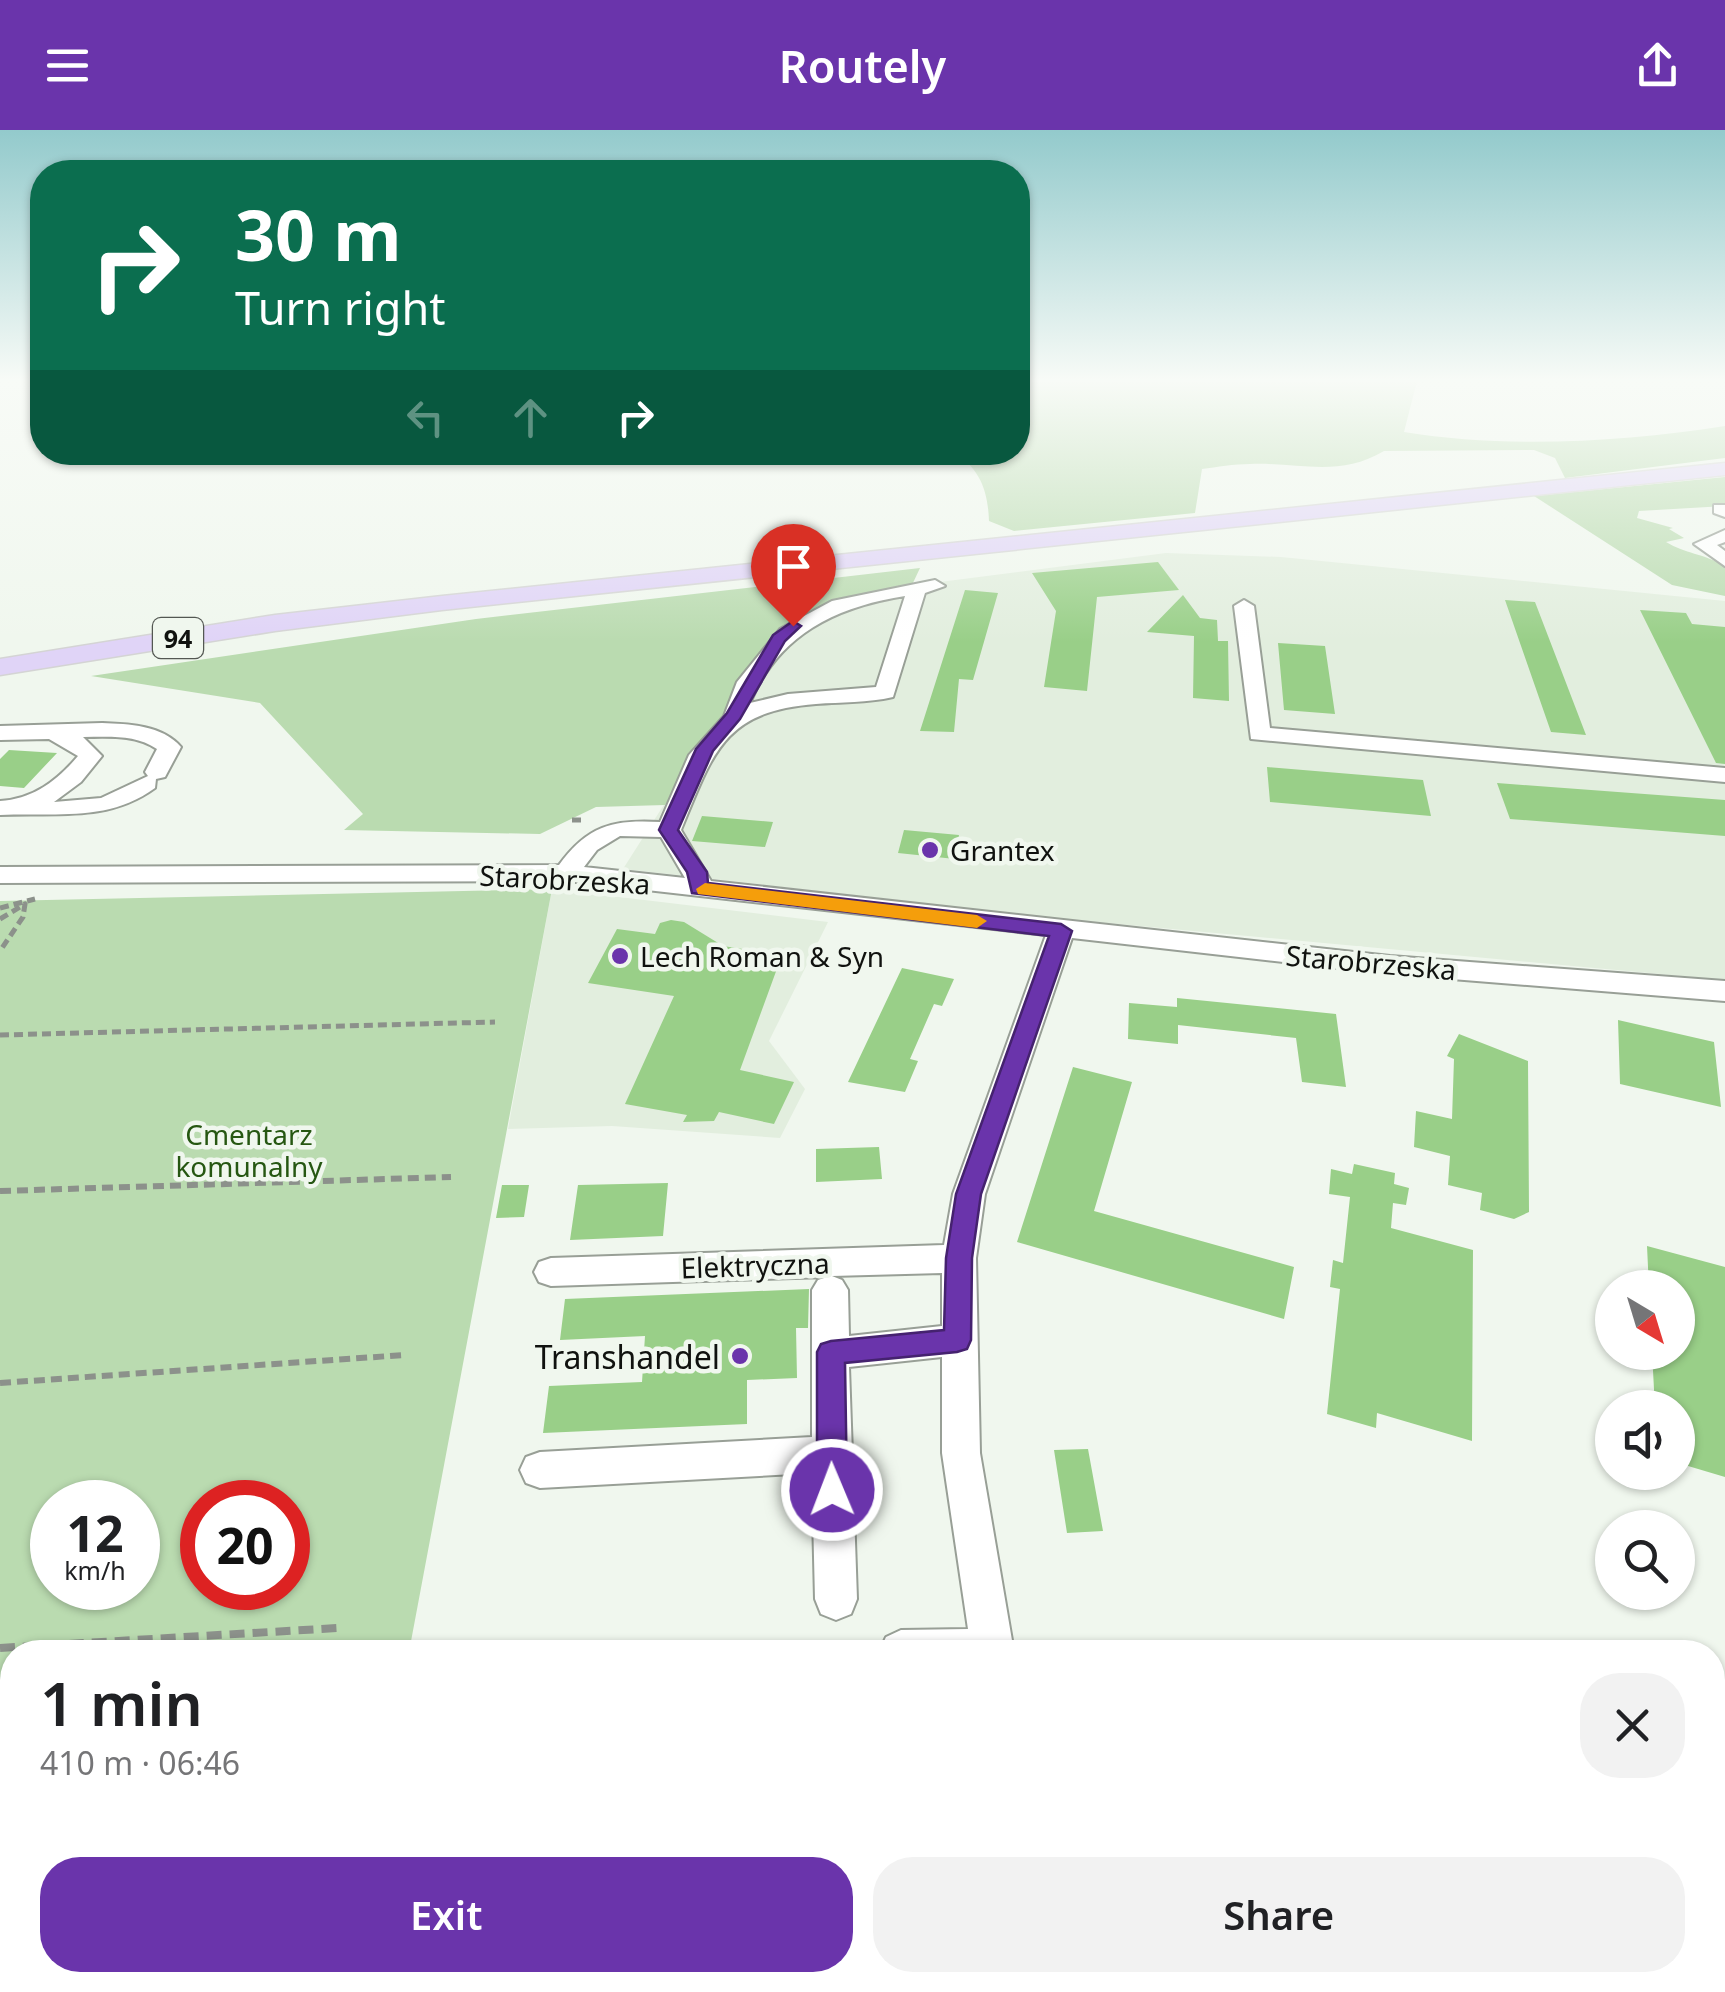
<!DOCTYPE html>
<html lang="en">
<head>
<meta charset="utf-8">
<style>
  :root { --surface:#fff; --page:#f2f2f2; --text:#202124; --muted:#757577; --accent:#6a34ab }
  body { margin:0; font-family:"Noto Sans",sans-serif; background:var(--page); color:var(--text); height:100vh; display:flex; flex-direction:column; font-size:38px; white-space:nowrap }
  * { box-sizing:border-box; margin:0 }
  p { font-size:32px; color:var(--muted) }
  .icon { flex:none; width:55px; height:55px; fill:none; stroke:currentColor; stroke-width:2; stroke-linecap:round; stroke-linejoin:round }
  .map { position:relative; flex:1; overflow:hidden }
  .details { position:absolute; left:0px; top:1510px; width:1725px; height:352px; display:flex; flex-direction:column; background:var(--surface); border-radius:40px 40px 0 0; box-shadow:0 2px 8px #0004 }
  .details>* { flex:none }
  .guide { position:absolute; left:30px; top:30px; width:1000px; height:305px; border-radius:40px; box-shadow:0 2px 8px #0004; background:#0b6e4f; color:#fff; overflow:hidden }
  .needle { width:65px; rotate:142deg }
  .fabs { position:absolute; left:1595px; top:1140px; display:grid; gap:20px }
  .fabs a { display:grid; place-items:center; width:100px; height:100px; border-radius:50%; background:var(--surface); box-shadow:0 2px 8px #0004; font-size:50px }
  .speed { position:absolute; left:30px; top:1350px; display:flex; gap:20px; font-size:50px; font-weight:700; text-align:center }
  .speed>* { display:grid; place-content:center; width:130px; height:130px; border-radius:50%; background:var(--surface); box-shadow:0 2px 8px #0004; line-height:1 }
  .speed small { font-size:25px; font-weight:400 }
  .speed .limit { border:15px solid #d22; background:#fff; color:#111 }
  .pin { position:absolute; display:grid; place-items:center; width:85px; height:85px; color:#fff; margin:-102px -42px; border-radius:50% 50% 50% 0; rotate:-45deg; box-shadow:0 0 10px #0007 }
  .pin .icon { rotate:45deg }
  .me { position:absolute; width:110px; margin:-55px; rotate:359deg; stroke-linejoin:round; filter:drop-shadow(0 0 8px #0008) }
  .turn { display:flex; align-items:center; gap:35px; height:210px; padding:0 40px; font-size:45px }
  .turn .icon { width:130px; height:130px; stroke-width:2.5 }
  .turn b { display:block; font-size:70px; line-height:85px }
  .lanes { display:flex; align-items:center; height:95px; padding:0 40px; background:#0003; justify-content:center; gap:50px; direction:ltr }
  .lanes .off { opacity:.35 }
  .round { display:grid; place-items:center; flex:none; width:105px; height:105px; border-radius:40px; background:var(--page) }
  .overview { display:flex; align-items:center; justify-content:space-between; height:170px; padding:0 40px }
  h1 { font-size:60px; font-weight:600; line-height:75px }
  .button { display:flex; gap:20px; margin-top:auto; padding:20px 40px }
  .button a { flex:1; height:115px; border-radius:40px; background:var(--accent); color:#fff; font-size:40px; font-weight:600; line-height:115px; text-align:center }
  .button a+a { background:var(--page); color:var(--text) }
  header { display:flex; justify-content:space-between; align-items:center; height:130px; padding:0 40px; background:var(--accent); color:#fff; font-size:45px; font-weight:600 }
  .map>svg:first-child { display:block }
</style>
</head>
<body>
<header><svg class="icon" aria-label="menu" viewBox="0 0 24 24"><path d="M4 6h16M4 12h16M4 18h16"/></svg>Routely<svg class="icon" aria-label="share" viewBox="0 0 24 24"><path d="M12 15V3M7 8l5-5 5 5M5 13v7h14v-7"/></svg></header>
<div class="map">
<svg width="1725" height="1862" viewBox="0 0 1725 1862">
  <rect width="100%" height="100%" fill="#f0f7ee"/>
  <path fill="#e2eede" d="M1166,423L1281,427L1725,471V850L1085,791L623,739L772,505L798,488L820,477L885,459Z
    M552,759L828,792L769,911L805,959L780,1008L612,996L508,999Z"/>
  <path fill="#badbb0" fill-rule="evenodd" d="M1018,251H1417L1404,302C1507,319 1622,312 1725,296V328L1565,348L1555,328L1534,320L1384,321C1339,348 1298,332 1250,334C1234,334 1217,337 1202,339L1195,383L1014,401L989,391C988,361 980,338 954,323L1018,322Z
    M1725,347V376L1639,381L1637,388L1673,398L1669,399L1684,408L1666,412C1686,424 1702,423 1725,436V466L1672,455L1534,366Z
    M920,438L912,455L820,477L776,503L665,675L596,677L540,704L344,700L363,684L260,573L91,546L476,489Z
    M552,759L409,1522H12V1550L0,1551V771ZM138,1372V1458H52V1372ZM288,1372V1458H202V1372Z"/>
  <path fill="#99cf88" d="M1158,432L1179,460L1097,467L1087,561L1044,557L1056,481L1032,443Z
    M965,460L998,463L973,550L959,549L954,602L920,601Z
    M1183,465L1200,488L1217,490L1218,511H1228L1229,571L1193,568L1194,506L1147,502Z
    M1505,470L1535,472L1586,605L1551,602Z
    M1640,480L1686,483L1692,494L1725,497V634L1716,633Z
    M1278,513L1325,516L1335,584L1284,580Z
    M9,620L57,623L24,658L0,656V629Z
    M1267,637L1423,650L1431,686L1270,672Z
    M1497,653L1725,670V706L1510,689Z
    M702,686L773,692L765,717L692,711Z
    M904,700L959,705L955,729L898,723Z
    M671,790L684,792L723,816L782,825L740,940L794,952L774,994L719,982L714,991L683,992L687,985L625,974L674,866L588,853L617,799L655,804L660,793Z
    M902,838L954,849L942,876L934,874L910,929L918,931L905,962L848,952Z
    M1177,868L1336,884L1346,957L1302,952L1296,908L1178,895V914L1128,909L1129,873L1177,877Z
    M1618,890L1714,912L1721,977L1620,954Z
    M1459,904L1528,931L1529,1082L1514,1089L1480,1080L1482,1063L1448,1055L1450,1026L1414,1017L1416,981L1452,989L1454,929L1447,926Z
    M1073,937L1132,952L1094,1081L1294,1137L1284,1189L1017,1112Z
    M879,1017L882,1049L816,1052V1019Z
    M1354,1034L1395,1043L1394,1054L1409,1058L1406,1075L1393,1073L1391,1098L1473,1120L1472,1311L1377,1283L1376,1298L1327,1284L1340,1159L1330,1157L1333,1130L1343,1133L1350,1067L1329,1064L1331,1039L1352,1044Z
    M668,1053L663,1106L570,1110L578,1055Z
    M502,1055H529L524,1087L496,1088Z
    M1647,1116L1725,1137V1347L1678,1333V1278H1655L1652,1222H1678V1158H1649Z
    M809,1159L808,1198H796L797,1248L747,1250V1294L543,1303L549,1256L642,1252L645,1206L560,1210L565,1169Z
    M1088,1319L1103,1401L1067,1403L1054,1320Z"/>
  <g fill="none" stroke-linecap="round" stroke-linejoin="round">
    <defs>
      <path id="minor" d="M1714,375H1725V387L1714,383Z
        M1725,400V412L1717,415L1725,421V436L1694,414Z
        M935,450L945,456L925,463L893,567C868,573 841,572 816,574C723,581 713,623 681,700L711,751L1390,826L1725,851V871L1390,844L1072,808L985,1064L976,1128L980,1323L1014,1522H879L886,1507L901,1500L968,1499L942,1323V1227L849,1237L857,1469L851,1484L836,1490L821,1484L815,1469L812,1343L540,1358L526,1353L520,1340L526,1327L540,1322L812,1307V1160L818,1150L827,1147L551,1156L539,1152L534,1142L539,1132L551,1128L944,1115L953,1064L1046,805L567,751L0,753V737L559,735C587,696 613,689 660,692L689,625L724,586L737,552L780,499L832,471ZM905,466L876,557L788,564L750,573C778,505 835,477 905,466ZM620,706L661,707L685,748L584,737L597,720ZM942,1143V1196L849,1206L848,1160L842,1150L832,1146Z
        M1244,470L1254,476L1270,598L1725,638V652L1251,609L1234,476Z
        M102,593C129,594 162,595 181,617L165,647L156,649L155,658C107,693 55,682 0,685V671C33,669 57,651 78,626L49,609L0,610V596ZM83,607C108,607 135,604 157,619L145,642L148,646L101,668L54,672L81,652L102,626Z
        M117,1850H168L163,1862H112Z
        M684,1850H753L758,1862H689Z
        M1026,1850H1076L1078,1862H1028Z"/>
      <path id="major" d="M1725,333V345L442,480L275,501L0,545V529L275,485L442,466Z"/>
    </defs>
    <use href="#minor" stroke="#989f96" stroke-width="4"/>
    <use href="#major" stroke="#d4d4d4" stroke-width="3"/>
    <path stroke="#8c918b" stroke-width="5" stroke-dasharray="9 5" stroke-linecap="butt" d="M572,690H585
      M0,778L35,769
      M0,789L25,774L23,787L0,821
      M0,905L495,892"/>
    <path stroke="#8c918b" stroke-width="6" stroke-dasharray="11 6" stroke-linecap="butt" d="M0,1061L451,1047
      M0,1253L404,1225"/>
    <path stroke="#8c918b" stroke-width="8" stroke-dasharray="15 8" stroke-linecap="butt" d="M0,1518L337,1498"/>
    <use href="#minor" fill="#fff" fill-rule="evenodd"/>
    <use href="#major" fill="#e0d4f7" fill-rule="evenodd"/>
  </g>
  <linearGradient id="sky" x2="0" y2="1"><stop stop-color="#93cacc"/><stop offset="0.49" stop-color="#f8fbf7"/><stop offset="1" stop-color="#f8fbf7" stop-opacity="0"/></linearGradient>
  <rect width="1725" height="512" fill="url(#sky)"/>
  <path fill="#6a34ab" stroke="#45226f" stroke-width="2.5" d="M793,491L801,496L785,511L740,589L713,621L678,700L707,742L708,753L1061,794L1072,801L981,1064L972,1128L971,1210L967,1219L957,1222L845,1233L847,1360L843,1370L832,1374L822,1370L817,1360V1222L821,1214L831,1211L944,1200L946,1128L956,1064L1049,806L692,763L687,742L659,700L696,619L727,583L773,505Z"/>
  <path fill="#f59e0b" d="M705,753L977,785L987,791L977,798L698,764L696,759Z"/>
  <g fill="#6a34ab" stroke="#f0f7ee" stroke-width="4">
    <circle cx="930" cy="720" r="10"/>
    <circle cx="620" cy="826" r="10"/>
    <circle cx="740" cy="1226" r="10"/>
  </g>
  <g text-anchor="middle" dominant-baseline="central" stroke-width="9" stroke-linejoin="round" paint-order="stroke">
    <rect fill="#f0f7ee" stroke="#535752" stroke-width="2.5" x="153" y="488" width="50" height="40" rx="8"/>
    <g font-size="25" font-weight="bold" fill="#10120f">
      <text x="178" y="508">94</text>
    </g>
    <g font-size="28" fill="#10120f" stroke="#f0f7ee" text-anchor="start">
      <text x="950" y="720">Grantex</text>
      <text x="640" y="826">Lech Roman &amp; Syn</text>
    </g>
    <g font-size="28" fill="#10120f" stroke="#f0f7ee">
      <text transform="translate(565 749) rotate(3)">Starobrzeska</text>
      <text transform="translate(1371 832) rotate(5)">Starobrzeska</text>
      <text transform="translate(755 1135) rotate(-2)">Elektryczna</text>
    </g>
    <g font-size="28" fill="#265712" stroke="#f0f7ee">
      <text x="249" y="1004">Cmentarz<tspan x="249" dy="32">komunalny</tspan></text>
    </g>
    <g font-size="32" fill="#10120f" stroke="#f0f7ee" text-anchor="end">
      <text x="720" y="1226">Transhandel</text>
    </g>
  </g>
</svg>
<div class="fabs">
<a><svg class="needle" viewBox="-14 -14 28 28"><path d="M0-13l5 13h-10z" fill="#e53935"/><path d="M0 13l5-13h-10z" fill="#757577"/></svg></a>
<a><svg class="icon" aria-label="sound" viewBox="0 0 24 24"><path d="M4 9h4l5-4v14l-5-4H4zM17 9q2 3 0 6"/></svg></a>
<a><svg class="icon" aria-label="search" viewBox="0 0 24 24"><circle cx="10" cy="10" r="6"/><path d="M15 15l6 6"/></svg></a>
</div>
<div class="speed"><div>12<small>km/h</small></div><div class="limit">20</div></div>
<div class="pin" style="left:793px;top:496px;background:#d93025"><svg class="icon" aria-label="arrive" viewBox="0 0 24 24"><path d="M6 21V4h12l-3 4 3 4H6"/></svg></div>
<svg class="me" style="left:832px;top:1360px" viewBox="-20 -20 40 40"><circle r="17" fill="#6a34ab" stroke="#fff" stroke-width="3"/><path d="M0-11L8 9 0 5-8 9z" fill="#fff"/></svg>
<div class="guide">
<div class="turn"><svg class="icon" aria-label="right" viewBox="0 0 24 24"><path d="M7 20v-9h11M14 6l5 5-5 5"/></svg><div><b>30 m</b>Turn right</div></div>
<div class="lanes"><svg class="icon off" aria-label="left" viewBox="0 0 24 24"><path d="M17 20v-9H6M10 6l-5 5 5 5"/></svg><svg class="icon off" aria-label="ahead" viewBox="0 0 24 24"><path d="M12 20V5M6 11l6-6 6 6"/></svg><svg class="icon" aria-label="right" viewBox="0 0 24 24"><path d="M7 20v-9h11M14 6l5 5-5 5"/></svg></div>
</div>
<section class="details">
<div class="overview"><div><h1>1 min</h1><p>410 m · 06:46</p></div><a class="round"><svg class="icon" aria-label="close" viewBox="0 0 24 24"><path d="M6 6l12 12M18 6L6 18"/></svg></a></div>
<div class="button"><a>Exit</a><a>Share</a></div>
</section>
</div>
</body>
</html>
